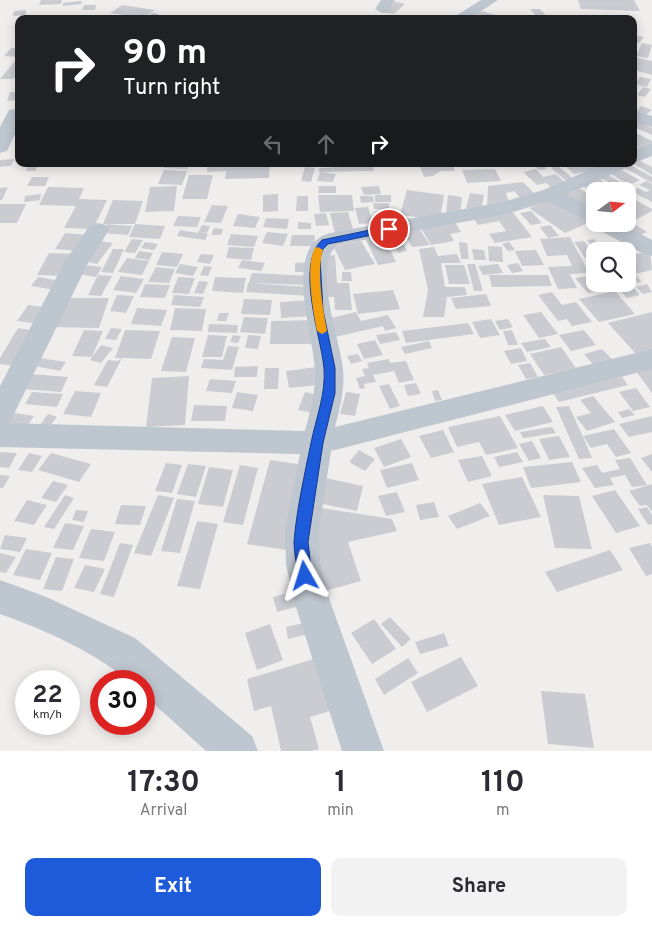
<!DOCTYPE html>
<html lang="en">
<head>
<meta charset="utf-8">
<style>
  :root { --surface:#fff; --page:#f2f2f3; --text:#2b2b33; --muted:#7c7c81; --accent:#1e5bda }
  body { margin:0; font-family:Overpass,sans-serif; background:var(--page); color:var(--text); height:100vh; display:flex; flex-direction:column; font-size:19px; white-space:nowrap }
  * { box-sizing:border-box; margin:0 }
  p { font-size:16px; color:var(--muted) }
  .icon { flex:none; width:28px; height:28px; fill:none; stroke:currentColor; stroke-width:2; stroke-linecap:round; stroke-linejoin:round }
  .map { position:relative; height:751px; overflow:hidden }
  .side { display:flex; flex-direction:column; background:var(--surface); flex:1 }
  .side>* { flex:none }
  .hud { position:absolute; left:15px; top:15px; width:622px; height:152px; border-radius:10px; box-shadow:0 2px 12px #0003; background:#202124; color:#fff; overflow:hidden }
  .needle { width:32px; rotate:74deg }
  .buttons { position:absolute; left:586px; top:182px; display:grid; gap:10px }
  .buttons a { display:grid; place-items:center; width:50px; height:50px; border-radius:10px; background:var(--surface); box-shadow:0 2px 12px #0003; font-size:25px }
  .speed { position:absolute; left:15px; top:670px; display:flex; gap:10px; font-size:25px; font-weight:700; text-align:center }
  .speed>* { display:grid; place-content:center; width:65px; height:65px; border-radius:50%; background:var(--surface); box-shadow:0 2px 12px #0003; line-height:1 }
  .speed small { font-size:12px; font-weight:400 }
  .speed .limit { border:8px solid #d22; background:#fff; color:#111 }
  .pin { position:absolute; display:grid; place-items:center; width:42px; height:42px; color:#fff; margin:-21px; border:2px solid #fff; border-radius:50%; box-shadow:0 1px 5px #0007 }
  .me { position:absolute; width:55px; margin:-28px; rotate:354deg; stroke-linejoin:round; filter:drop-shadow(0 0 4px #0008) }
  .turn { display:flex; align-items:center; gap:18px; height:105px; padding:0 25px; font-size:22px }
  .turn .icon { width:65px; height:65px; stroke-width:2.5 }
  .turn b { display:block; font-size:35px; line-height:42px }
  .lanes { display:flex; align-items:center; height:48px; padding:0 25px; background:#0003; justify-content:center; gap:25px; direction:ltr }
  .lanes .off { opacity:.35 }
  .eta { display:flex; justify-content:space-evenly; align-items:center; height:85px; text-align:center }
  .eta b { font-size:30px; font-weight:700; line-height:35px }
  .action { display:flex; gap:10px; margin-top:auto; padding:10px 25px }
  .action a { flex:1; height:58px; border-radius:10px; background:var(--accent); color:#fff; font-size:20px; font-weight:700; line-height:58px; text-align:center }
  .action a+a { background:var(--page); color:var(--text) }
  .map>svg:first-child { display:block }
</style>
</head>
<body>
<div class="map">
<svg width="652" height="751" viewBox="0 0 652 751">
  <rect width="100%" height="100%" fill="#f0eeed"/>
  <path fill="#caccd2" d="M41,0H62L61,4L39,5Z
    M578,0H634L640,11L581,9Z
    M81,1L82,4L63,6V3Z
    M392,1L405,4L394,14L381,12Z
    M84,5H96L95,10H82Z
    M122,5L155,10L144,18L110,13Z
    M530,9H540L549,19H538Z
    M26,10V15L13,16L14,11Z
    M482,11L499,16L488,19L475,15Z
    M634,35L644,37L639,43L634,42Z
    M642,43L652,45L648,58L636,56Z
    M11,48H19V57L4,56Z
    M634,57L652,61V75L634,70Z
    M15,61H19V72L13,79H0Z
    M640,77L651,79L647,87L635,84Z
    M643,87L651,89L645,97L637,95Z
    M10,92H19V100L7,101Z
    M641,106L652,110L644,116L634,113Z
    M634,120L652,128V135L634,127Z
    M634,132L652,141V143L639,148L634,146Z
    M14,159L11,166L0,167V160Z
    M637,159L652,167V175L634,164V160Z
    M29,164H38L35,171H26Z
    M166,164H189L187,169L164,168Z
    M246,164H270L269,178L225,179L226,171L207,172V166H245Z
    M341,164H373L374,171L319,172V168L342,167Z
    M419,164L454,166V171H441L433,176L424,177Z
    M533,164H542L547,169L539,170Z
    M567,164L572,166L595,164L601,169L574,174L564,165Z
    M629,164L652,177V183L623,167Z
    M558,166L576,181L569,183L551,168Z
    M305,167L315,168L311,182L301,181Z
    M495,169L501,181L467,183L462,170Z
    M536,169L543,177L556,174L569,186L553,189L546,183L537,185L523,172Z
    M619,169L640,180L629,185L611,174Z
    M164,170L187,171L182,185L158,184Z
    M320,172L336,174L333,182L317,181Z
    M189,175H213L207,199H182Z
    M608,175L629,187L623,190L601,178Z
    M32,177H49L45,186H27Z
    M598,178L617,190L595,191V194L580,184Z
    M646,181L652,184V202L631,191L638,188L646,192L650,190L639,185Z
    M523,182L537,196L523,201L514,191L506,193L510,205L487,208L488,186Z
    M574,185L595,198V200L579,207L556,193Z
    M177,186L174,211L145,212L150,187Z
    M319,186H336V193H318Z
    M379,186L381,194L364,195L361,187Z
    M8,187L2,200H0V188Z
    M48,187L84,188L79,199L107,200L93,229L64,228L76,206L39,205Z
    M407,190L444,195L440,220L400,215Z
    M470,193L484,195L481,210L466,208Z
    M41,194L40,200L24,202L25,196Z
    M278,194V211L263,212V195Z
    M318,195H352L354,211L320,212Z
    M375,195H391V202H375Z
    M448,195L462,197L460,216L446,214Z
    M297,196H308V211H296Z
    M360,196H373L374,202L361,203Z
    M628,196L652,209V211L632,222L628,219Z
    M554,198L590,222L565,233L529,208Z
    M113,200L143,201L135,224H103Z
    M373,203H389V209H374Z
    M0,204H26L17,223H0Z
    M212,205L228,206L221,223L204,222Z
    M368,207L373,223L359,224L355,208Z
    M511,210L532,237L495,243L489,234L506,231L499,221L478,225L472,216Z
    M531,211L542,223L531,225L520,213Z
    M348,212L354,232L335,234L330,213Z
    M326,213L329,225L316,226L314,214Z
    M238,214L260,217L255,228L233,226Z
    M385,214L389,221L378,223L374,216Z
    M178,216L201,217L197,227L173,226Z
    M266,218L289,219L287,229L263,227Z
    M453,219L461,232L450,234L454,241L431,245L419,225Z
    M298,222L311,223V229H298Z
    M633,223L647,232L637,237L623,228Z
    M107,224L132,226L128,235L102,233Z
    M135,224L165,226L160,239L129,237Z
    M202,225L210,226L207,233L200,232L208,234L205,240L177,236L180,230L198,233Z
    M550,225L559,236L548,238L540,227Z
    M418,227L430,245L412,247L402,230Z
    M214,228L223,229L221,235H211Z
    M267,232L288,234L283,246L262,243Z
    M65,233L87,235L78,251L55,249Z
    M231,234L258,236L254,247L227,245Z
    M399,234L407,251L398,253L390,236Z
    M292,235H315L314,246H290Z
    M384,237L396,262L378,265L366,240Z
    M570,237L589,273L570,274L577,288L558,289L548,267L572,266L567,255L547,256L540,239Z
    M132,239L143,240L135,253L124,252Z
    M594,239L604,251H596L587,240Z
    M99,241L113,243L97,264L82,261Z
    M361,241L375,264L345,270L333,246Z
    M584,241L595,256V272L574,242Z
    M145,242L158,244L154,250L141,248Z
    M459,242L467,243L469,259H461Z
    M509,242L515,250L508,251L502,244Z
    M488,246L502,247L503,262L489,261Z
    M229,247L254,248L251,260L226,258Z
    M434,247L438,256L457,254L461,263H441L445,287H465L467,295L447,297L444,317H423L428,290L419,249Z
    M113,249H124L113,273L101,272Z
    M472,249L484,250L486,260H474Z
    M536,250L544,265L522,266L515,251Z
    M139,251L153,253L149,260L135,258Z
    M650,251L652,270L635,274L642,282L638,283L628,272V256Z
    M162,252L183,254L177,267L156,265Z
    M49,253L78,254L68,276L37,275Z
    M201,254L214,255L210,264L197,262Z
    M335,255L337,283H349L352,310H335L334,297H323L320,256Z
    M127,258L149,261L142,275L118,272Z
    M242,260L265,263L261,271L238,268Z
    M311,262V272H295V263Z
    M518,263L523,271L512,273L507,265Z
    M180,264L198,267L193,276L175,273Z
    M467,264H475L483,291H474Z
    M498,264L503,273L483,275L478,266Z
    M84,265L102,267L96,277L78,274Z
    M445,265H464L470,284H449Z
    M204,266L212,267L208,276L200,275Z
    M156,267L175,269L169,283L148,282Z
    M342,272H351L352,281H342Z
    M252,273L309,276L307,285L249,283Z
    M98,275L112,276L101,296L88,295Z
    M489,275H548L552,286L492,287Z
    M595,275V284H607L611,289L588,293L575,278Z
    M121,276L144,279L136,293L113,290Z
    M38,277L62,281L55,290L31,286Z
    M178,277L195,278L189,294L172,293Z
    M215,277L246,278L243,293L212,291Z
    M199,281L208,282L203,294L194,293Z
    M248,283L310,287L309,296L246,292Z
    M145,284L170,285L165,298L140,297Z
    M647,284L652,292L643,294L636,287Z
    M633,287L640,295L627,298L620,290Z
    M393,290L400,309L358,314L353,294Z
    M615,291L635,314L599,322L579,299Z
    M552,292L562,305L576,302L592,322L572,326L567,319L558,321L538,295Z
    M486,294L491,306L456,309L451,298Z
    M117,295L134,296L126,313L110,311Z
    M174,295L204,297L200,307L171,305Z
    M63,298H109L99,328L51,327Z
    M244,299L272,300L270,315L241,314Z
    M310,300L312,316L281,318L280,302Z
    M28,305L51,308L41,324L17,321Z
    M137,308L167,310L161,326L131,324Z
    M175,308L206,309L202,331L170,330Z
    M356,312L361,321L388,315L396,328L385,331L383,326L331,338L322,320Z
    M541,312L558,334L539,338L523,315Z
    M652,312V350L636,354L608,323Z
    M219,313H229L226,321H217Z
    M244,317L268,318L265,334L240,332Z
    M491,319L500,335L480,338L472,322Z
    M508,319L513,327L500,330L495,321Z
    M316,320V344H270L271,321Z
    M468,323L474,334L406,343L402,331Z
    M209,324L238,325L237,333L208,332Z
    M18,328L36,331L14,366L0,364V358Z
    M111,328L122,329L116,340L105,339Z
    M84,330L103,331L92,357L72,356Z
    M125,330L160,331L151,359L122,358L107,387L94,385L108,360L117,361L122,358H115Z
    M512,330L518,345H508L503,331Z
    M584,330L596,345L571,351L559,335Z
    M396,332L400,340L380,344L376,335Z
    M208,335L227,336L222,357H202Z
    M233,335L241,336L238,343L230,342Z
    M248,335L261,336L258,349L245,348Z
    M172,337L195,338L186,372L161,371Z
    M545,339L551,347L527,352L521,343Z
    M375,340L383,355L364,359L357,344Z
    M429,341L432,348L405,354L401,347Z
    M101,345L113,348L101,363L90,360Z
    M228,346L239,347L232,370L201,368L204,359L223,360Z
    M561,347L576,368L544,375L530,354Z
    M521,348L527,361L511,364L504,351Z
    M602,349L614,361L595,367L584,354Z
    M358,354L362,361L351,364L347,356Z
    M40,358L66,362L60,371L35,366Z
    M389,359L390,363L406,361L414,380L399,383L394,371L373,375L376,382L364,384L365,388L360,389L356,378L365,376L362,369L369,368L367,363Z
    M530,363L538,377L526,379L518,365Z
    M652,364V393L633,367Z
    M258,366L257,377H234L235,367Z
    M324,366L328,384L289,388L286,371Z
    M265,368H279L278,389H264Z
    M31,374L68,377L61,392L23,389Z
    M189,376L185,425L146,427L152,378Z
    M622,377L628,385L559,402L553,393Z
    M210,379L236,381L232,393L206,391Z
    M416,383L421,394L408,396L404,385Z
    M389,384L400,406L390,409L379,386Z
    M636,388L650,407L633,411L619,392Z
    M438,390L442,400L435,401L432,391Z
    M75,391L101,393L91,417L63,414Z
    M32,392L63,394L57,407L25,404Z
    M237,392L258,395L253,411L232,408Z
    M305,392L319,395L313,413L298,410Z
    M346,392L360,394L355,416L340,414Z
    M593,396L615,422L587,431L576,417L591,413L580,400Z
    M194,405L227,406L225,421H191Z
    M543,406L553,422L515,431L505,415Z
    M569,406L583,437L592,458L579,459L556,407Z
    M629,409L635,415L622,418L618,412Z
    M8,412L34,416L21,435L0,431V425Z
    M48,414L57,417L46,431L37,429Z
    M500,416L518,448L486,455L479,442L457,447L448,427Z
    M652,416V432L629,437L619,424Z
    M552,427L556,433L523,438L520,432Z
    M614,429L631,453L616,457L607,444L591,448L583,436Z
    M443,430L454,452L431,458L419,436Z
    M559,436L570,457L549,460L539,439Z
    M401,439L411,457L384,467L374,448Z
    M532,441L541,458L529,461L519,444Z
    M359,450L375,459L365,471L349,462Z
    M0,452L17,453L9,468L0,467Z
    M517,452L523,462L499,467L494,457Z
    M29,453L42,456L32,472L18,470Z
    M51,453L91,464L79,482L38,470Z
    M652,454V472L641,458Z
    M482,456L492,476L468,482L458,460Z
    M630,458L647,485L632,487L625,475L610,478L614,485L595,488L582,468L597,465L602,473L620,469L615,460Z
    M270,460L311,466L292,551L247,544Z
    M572,462L581,482L531,488L523,467Z
    M166,463L182,465L172,493L155,491Z
    M412,463L419,480L387,488L380,470Z
    M188,464L206,466L196,497L177,494Z
    M240,465L258,468L243,525L223,522Z
    M209,467L233,470L223,507L198,504Z
    M0,475L10,476L3,488H0Z
    M316,476L363,486L357,511L308,501Z
    M522,477L541,517L499,525L482,484Z
    M53,481L68,485L56,502L41,498Z
    M652,484V512L645,503L646,505L640,506L629,491Z
    M615,490L640,526L616,533L592,496Z
    M397,492L405,512L386,516L378,496Z
    M65,495L74,498L54,529L44,527Z
    M158,495L174,498L151,556L134,553Z
    M543,495L579,496L592,549L555,548Z
    M177,499L195,501L180,553L161,551Z
    M27,500L47,505L34,525L14,521Z
    M434,502L439,517L420,520L416,505Z
    M480,503L490,516L457,529L448,516Z
    M121,505L146,506L140,525L115,524Z
    M309,506L392,519L397,531L348,542L361,581L321,592Z
    M647,507L652,515V524L648,525L638,509Z
    M76,510L88,511L84,522L72,520Z
    M197,521L218,524L200,589L177,586Z
    M65,523L84,526L73,550L53,548Z
    M91,529L115,532L104,561L79,558Z
    M5,535L27,538L20,552L0,549Z
    M120,543L133,545L114,597L100,594Z
    M650,543L652,547V574L646,576L629,548Z
    M26,549L52,553L40,580L13,575Z
    M610,550L623,570L557,592L545,572Z
    M0,553L16,557L6,573L0,572Z
    M56,557L74,559L62,591L43,589Z
    M85,565L105,569L94,592L74,588Z
    M303,589L307,604L277,612L273,597Z
    M390,617L411,639L402,647L381,624Z
    M374,619L396,649L372,664L351,633Z
    M313,621L317,632L288,639L286,627Z
    M270,624L283,660L257,670L245,633Z
    M444,633L449,646L420,654L415,642Z
    M327,655L343,707L310,717L319,749L311,751H281L271,706L254,711L247,679Z
    M461,657L478,686L427,712L411,682Z
    M408,658L418,673L384,695L375,679Z
    M541,691L585,694L594,748L548,744Z"/>
  <g fill="none" stroke-linecap="round" stroke-linejoin="round">
    <path fill="#bec6cf" fill-rule="evenodd" d="M381,0H395L387,12L382,13L375,9Z
      M481,0H498L469,19H451Z
      M153,13L158,14L159,19H143Z
      M15,109L19,110V126L7,151L0,153V127L9,110Z
      M634,111L652,116V127L634,122Z
      M652,143V156L634,163V150Z
      M603,164H629L626,168L567,194L595,209V224H621L652,240V256L644,254L597,229L594,224L548,201L507,214L337,245C312,267 340,339 343,369C345,388 340,408 335,427L652,349V369L331,451L319,529L320,564L330,601L384,751H342L294,601L286,564L285,529L300,454L0,447V386L65,261L90,225L98,223L106,225L109,230L89,261L14,414L10,422L5,423L305,431C310,411 316,391 315,370C314,336 281,245 330,233L503,202L543,190Z
      M0,580L44,596L135,638L252,736L258,751H206L144,695V681H128C94,651 42,629 0,614Z"/>
  </g>
  <path fill="#1e5bda" stroke="#143b8e" d="M389,226L392,227V231L328,244L323,249L320,258L323,310L335,368V393L323,443L308,542L312,576L310,580L305,582L300,580L298,576C297,565 294,553 294,542C296,513 305,472 311,443C316,418 326,394 324,368C321,336 295,265 322,240Z"/>
  <path fill="#f59e0b" d="M318,247L323,250C316,271 323,309 327,331L322,334L317,331C313,310 305,266 315,248Z"/>
</svg>
<div class="buttons">
<a><svg class="needle" viewBox="-14 -14 28 28"><path d="M0-13l5 13h-10z" fill="#e53935"/><path d="M0 13l5-13h-10z" fill="#7c7c81"/></svg></a>
<a><svg class="icon" aria-label="search" viewBox="0 0 24 24"><circle cx="10" cy="10" r="6"/><path d="M15 15l6 6"/></svg></a>
</div>
<div class="speed"><div>22<small>km/h</small></div><div class="limit">30</div></div>
<div class="pin" style="left:389px;top:229px;background:#d93025"><svg class="icon" aria-label="arrive" viewBox="0 0 24 24"><path d="M6 21V4h12l-3 4 3 4H6"/></svg></div>
<svg class="me" style="left:305px;top:576px" viewBox="-20 -20 40 40"><path d="M0-17L14 15 0 8-14 15z" fill="#1e5bda" stroke="#fff" stroke-width="4"/></svg>
<div class="hud">
<div class="turn"><svg class="icon" aria-label="right" viewBox="0 0 24 24"><path d="M7 20v-9h11M14 6l5 5-5 5"/></svg><div><b>90 m</b>Turn right</div></div>
<div class="lanes"><svg class="icon off" aria-label="left" viewBox="0 0 24 24"><path d="M17 20v-9H6M10 6l-5 5 5 5"/></svg><svg class="icon off" aria-label="ahead" viewBox="0 0 24 24"><path d="M12 20V5M6 11l6-6 6 6"/></svg><svg class="icon" aria-label="right" viewBox="0 0 24 24"><path d="M7 20v-9h11M14 6l5 5-5 5"/></svg></div>
</div>
</div>
<section class="side">
<div class="eta">
<div><b>17:30</b><p>Arrival</p></div>
<div><b>1</b><p>min</p></div>
<div><b>110</b><p>m</p></div>
</div>
<div class="action"><a>Exit</a><a>Share</a></div>
</section>
</body>
</html>
